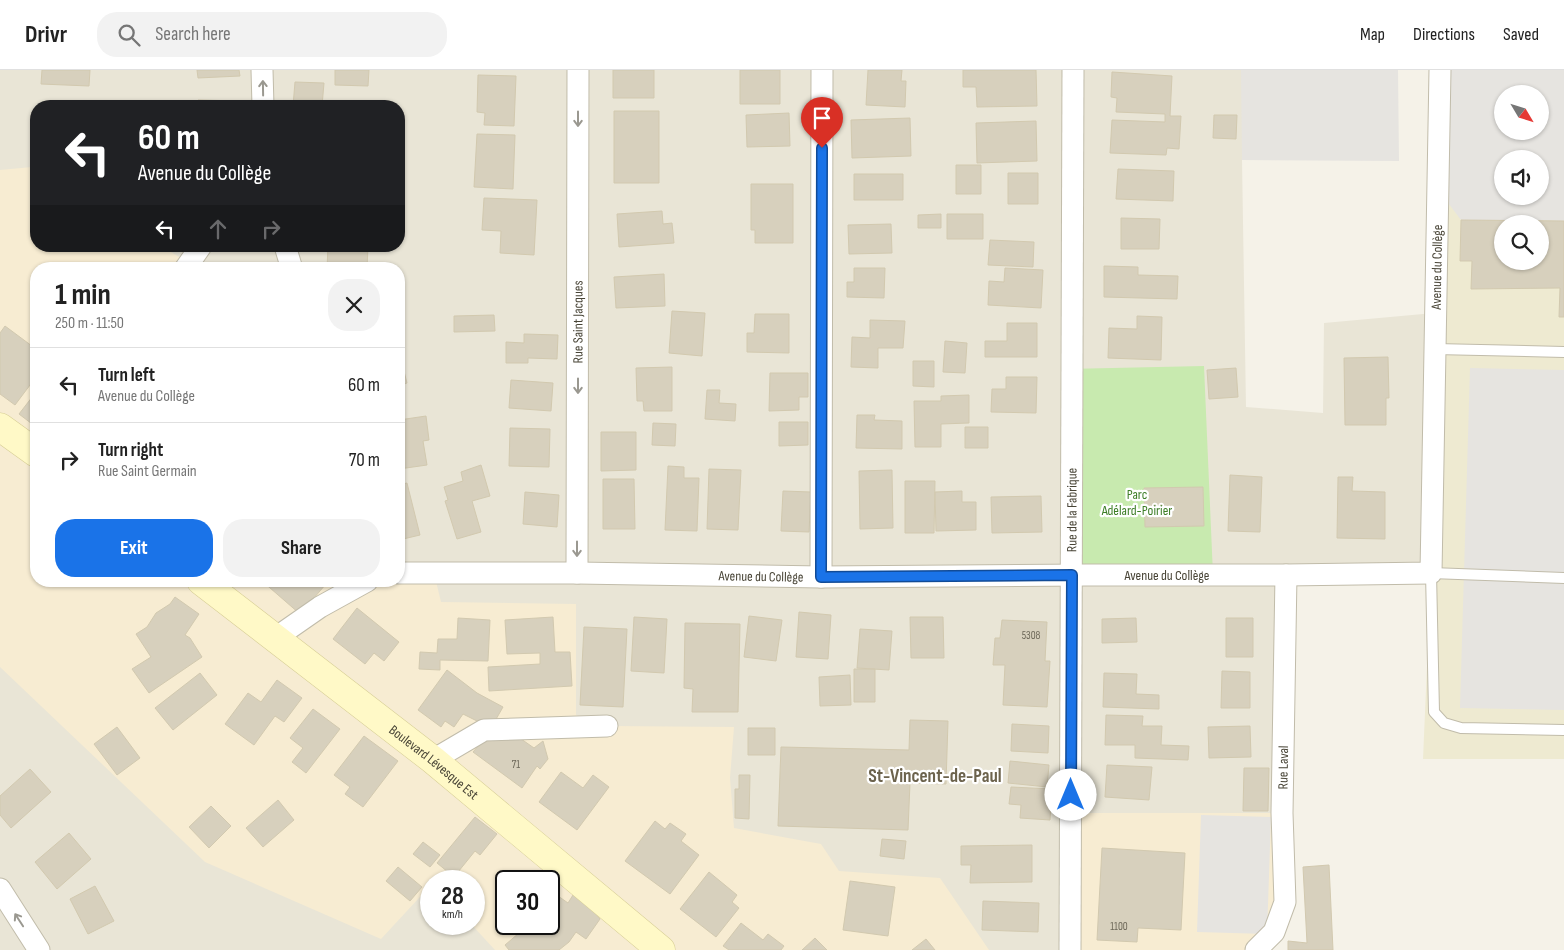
<!DOCTYPE html>
<html lang="en">
<head>
<meta charset="utf-8">
<style>
  :root { --surface:#fff; --page:#f2f2f2; --text:#222; --muted:#767676; --line:#e0e0e0; --accent:#1a73e8 }
  body { margin:0; font-family:"Sofia Sans Condensed",sans-serif; background:var(--page); color:var(--text); height:100vh; display:flex; flex-direction:column; font-size:19px; white-space:nowrap }
  * { box-sizing:border-box; margin:0 }
  p { font-size:16px; color:var(--muted) }
  .icon { flex:none; width:28px; height:28px; fill:none; stroke:currentColor; stroke-width:2; stroke-linecap:round; stroke-linejoin:round }
  .map { position:relative; flex:1; overflow:hidden }
  .details { position:absolute; left:30px; top:192px; width:375px; height:325px; display:flex; flex-direction:column; background:var(--surface); border-radius:20px; box-shadow:0 1px 4px #0004 }
  .details>* { flex:none }
  .banner { position:absolute; left:30px; top:30px; width:375px; height:152px; border-radius:20px; box-shadow:0 1px 4px #0004; background:#202124; color:#fff; overflow:hidden }
  .needle { width:32px; rotate:128deg }
  .tools { position:absolute; left:1494px; top:15px; display:grid; gap:10px }
  .tools a { display:grid; place-items:center; width:55px; height:55px; border-radius:50%; background:var(--surface); box-shadow:0 1px 4px #0004; font-size:25px }
  .speed { position:absolute; left:420px; top:800px; display:flex; gap:10px; font-size:25px; font-weight:700; text-align:center }
  .speed>* { display:grid; place-content:center; width:65px; height:65px; border-radius:50%; background:var(--surface); box-shadow:0 1px 4px #0004; line-height:1 }
  .speed small { font-size:12px; font-weight:400 }
  .speed .limit { border:2px solid #111; border-radius:8px; background:#fff; color:#111 }
  .pin { position:absolute; display:grid; place-items:center; width:42px; height:42px; color:#fff; margin:-51px -21px; border-radius:50% 50% 50% 0; rotate:-45deg; box-shadow:0 0 5px #0007 }
  .pin .icon { rotate:45deg }
  .me { position:absolute; width:55px; margin:-28px; rotate:0deg; stroke-linejoin:round; filter:drop-shadow(0 0 4px #0008) }
  .turn { display:flex; align-items:center; gap:18px; height:105px; padding:0 25px; font-size:22px }
  .turn .icon { width:65px; height:65px; stroke-width:2.5 }
  .turn b { display:block; font-size:35px; line-height:42px }
  .lanes { display:flex; align-items:center; height:48px; padding:0 25px; background:#0003; justify-content:center; gap:25px; direction:ltr }
  .lanes .off { opacity:.35 }
  .round { display:grid; place-items:center; flex:none; width:52px; height:52px; border-radius:20px; background:var(--page) }
  .summary { display:flex; align-items:center; justify-content:space-between; height:85px; padding:0 25px }
  h1 { font-size:30px; font-weight:700; line-height:38px }
  .primary-button { display:flex; gap:10px; margin-top:auto; padding:10px 25px }
  .primary-button a { flex:1; height:58px; border-radius:20px; background:var(--accent); color:#fff; font-size:20px; font-weight:700; line-height:58px; text-align:center }
  .primary-button a+a { background:var(--page); color:var(--text) }
  ul { padding:0; list-style:none }
  li { display:flex; align-items:center; gap:15px; height:75px; padding:0 25px; border-top:1px solid var(--line) }
  li div { flex:1 }
  li b { display:block; font-size:19px }
  li em { font-style:normal }
  header { display:flex; align-items:center; gap:30px; box-sizing:border-box; height:70px; padding:0 25px; background:var(--surface); border-bottom:1px solid var(--line) }
  header strong { font-size:24px }
  nav { display:flex; gap:28px; margin-inline-start:auto; font-size:18px }
  .search { width:350px; height:45px; background:var(--page); display:flex; align-items:center; gap:12px; box-sizing:border-box; padding:0 18px; border-radius:20px; color:var(--muted); font-size:19px }
  .map>svg:first-child { display:block }
</style>
</head>
<body>
<header>
<strong>Drivr</strong>
<div class="search"><svg class="icon" aria-label="search" viewBox="0 0 24 24"><circle cx="10" cy="10" r="6"/><path d="M15 15l6 6"/></svg>Search here</div>
<nav><a>Map</a><a>Directions</a><a>Saved</a></nav>
</header>
<div class="map">
<svg width="1564" height="880" viewBox="0 0 1564 880">
  <rect width="100%" height="100%" fill="#f5f2e8"/>
  <path fill="#e9e5d6" fill-rule="evenodd" d="M0,0H1243L1242,90L1246,337L1323,343L1324,253L1434,243L1431,503L1286,505L1282,743L1070,880H0ZM36,36H399V176H36ZM36,199H399V511H36ZM431,811H474V854H431ZM506,811H549V854H506Z"/>
  <path fill="#f7ecd2" fill-rule="evenodd" d="M32,97L36,99V176H161L189,193L185,199H36V511H399L434,503L441,532L576,534V645L607,656L734,657L730,708L734,758L821,774L839,801L940,808L989,880H495L471,854H474V811H431V815L381,869L205,792L0,597V100ZM506,811H549V854H506Z
    M1071,743H1282L1285,832L1256,880H1070Z"/>
  <path fill="#eeead1" fill-rule="evenodd" d="M1440,0H1564V689H1423L1431,503ZM1502,24H1540V61H1502ZM1502,89H1540V126H1502ZM1502,154H1540V191H1502Z"/>
  <path fill="#c8eaaf" d="M1204,296L1213,505L1065,506L1066,299Z"/>
  <path fill="#e6e4e0" fill-rule="evenodd" d="M1241,0H1398L1399,91L1242,90Z
    M1440,0H1564V151L1461,150L1439,121ZM1502,24H1540V61H1502ZM1502,89H1540V126H1502Z
    M1470,298L1564,300V640L1460,638Z
    M1201,745L1271,747L1267,864L1197,862Z"/>
  <path fill="#d7d0bd" stroke="#d2c9af" fill-rule="evenodd" d="M42,0H90L89,16L41,14Z
    M197,0H239L240,6L198,8Z
    M335,0H369L368,16L335,15Z
    M613,0H654V28H613Z
    M740,0H780V34H740Z
    M868,0H902L901,11H906L905,37L866,35Z
    M963,0H1036L1037,36L977,37L976,17H963Z
    M1112,2L1172,6L1170,46H1181L1179,79L1167,78L1166,85L1110,83L1112,50L1165,52V44L1116,42L1117,28L1111,27Z
    M478,5L516,6L514,56L484,55L485,43L477,42Z
    M295,12L324,13L322,36H293Z
    M198,30L243,31L242,36H198Z
    M614,41H659V113H614Z
    M789,43L790,76L747,77L746,45Z
    M32,45H36V82H35Z
    M1214,45H1237L1236,69L1213,68Z
    M910,48L911,86L852,88L851,50Z
    M1036,51L1037,91L977,93L976,53Z
    M477,64L515,65L513,119L474,117Z
    M956,95H981V124H956Z
    M1118,99L1174,101L1173,131L1116,129Z
    M1008,103H1038V134H1008Z
    M854,104H903V130H854Z
    M751,114H793V173H755V160H751Z
    M484,128L537,130L534,185L500,183L501,161L482,160Z
    M662,141L663,154L672,153L674,173L619,177L617,144Z
    M941,144V158H918V145Z
    M947,144H983V169H947Z
    M1121,148L1160,149L1159,179H1121Z
    M1461,150L1564,151V247H1559L1560,218L1471,219L1472,191H1460ZM1502,154H1540V191H1502Z
    M891,154L892,183L849,184L848,155Z
    M990,170L1034,172L1033,197L988,195Z
    M328,176H368L367,199H327Z
    M1104,196L1138,197V205L1178,206L1177,229L1104,227Z
    M854,198H885L884,228L847,227V212H854Z
    M1005,198L1043,200L1041,238L988,235L989,211L1004,212Z
    M664,204L665,236L616,238L614,207Z
    M672,241L705,243L702,286L669,283Z
    M755,244H789V283L747,282V263H754Z
    M494,245L495,261L454,262V246Z
    M1137,246L1162,247L1161,290L1108,288L1109,258L1137,259Z
    M870,250L905,251L903,278H878V298L851,297L852,267L870,268Z
    M1007,253H1037V287H985V271H1007Z
    M5,256L36,279V307L15,335L0,324V263Z
    M524,264L558,265L557,289L528,288V293H506V272L524,273Z
    M945,271L967,273L965,303L943,302Z
    M399,282L407,313L399,316Z
    M1388,287L1389,328H1386V355H1345L1344,288Z
    M913,291H934V317L913,316Z
    M672,297V341H644L643,331H637L636,298Z
    M1236,298L1238,327L1209,329L1207,300Z
    M770,303H808V327H799V340L769,341Z
    M1006,307H1037L1036,343L991,342L992,319H1006Z
    M511,310L553,313L551,341L509,338Z
    M707,320H720L719,333L736,334L735,351L705,349Z
    M36,322V357L19,344Z
    M969,325V353L941,354V377H915L914,331H941V326Z
    M857,345H875L874,350L902,351V379L856,378Z
    M426,346L429,370L423,371L427,395L399,399V350Z
    M779,352H808V375L779,376Z
    M653,353L676,354L675,376L652,375Z
    M965,357H988V378H965Z
    M510,358L550,359L549,397L509,396Z
    M601,362H636V400L601,401Z
    M481,395L490,426L472,431L481,462L457,469L445,431L448,430L444,417L463,411L461,402Z
    M668,396L684,397V408H699L697,461L665,460Z
    M709,399L741,400L738,460L707,459Z
    M892,400L893,458L860,459L859,401Z
    M1230,405L1262,407L1260,462L1228,461Z
    M1338,407H1353L1352,421L1385,422V469L1337,468Z
    M603,409H634L635,459H603Z
    M905,411H935L934,463H905Z
    M407,413L420,465L399,470V415Z
    M1203,417L1204,456L1145,457L1144,418Z
    M783,421L811,422L809,462L781,461Z
    M962,421V432H976V460L936,461L935,422Z
    M525,422L559,425L557,457L523,454Z
    M1041,426L1042,462L992,463L991,427Z
    M262,511H323L326,514L300,544Z
    M175,527L199,544L185,565L190,568L202,587L149,623L132,599L151,587L136,564L147,557L156,543L170,534Z
    M357,538L399,572L384,591L374,583L365,594L333,569Z
    M799,542L831,545L828,589L796,587Z
    M749,546L782,550L776,591L744,587Z
    M553,547L555,582H570L572,616L489,621L488,597L540,594V583L507,584L505,550Z
    M634,547L667,549L664,603L631,601Z
    M910,547H943L944,588H911Z
    M458,548L490,550L488,591L440,590V600L419,599L420,582L437,583L438,569H457Z
    M1136,548L1137,572L1102,573V549Z
    M1226,548H1253V587H1226Z
    M1002,550L1047,552L1045,591H1050L1047,637L1003,635L1005,595H993L995,568H1000Z
    M685,553L740,554L738,642H692L693,619L684,618Z
    M584,557L627,559L623,637L580,635Z
    M860,559L892,561L889,600L857,598Z
    M854,599H875V632H854Z
    M447,600L477,623L503,637L495,651L479,652L463,644L454,657L445,651L441,657L418,640Z
    M1222,601L1250,602V638H1221Z
    M200,603L217,625L173,660L155,638Z
    M1104,603L1137,604L1136,624L1159,625V639L1103,637Z
    M850,605L851,635L820,636L819,607Z
    M277,610L302,628L284,652L275,646L254,675L225,654L248,623L261,632Z
    M313,639L340,659L306,703L292,692L303,678L290,668Z
    M1106,645L1143,646L1142,656H1162L1161,675L1189,676L1188,690L1135,688V675H1105Z
    M910,650L948,651L946,714L910,713L908,760L778,756L781,677L909,680Z
    M1012,654L1049,656L1048,683L1011,681Z
    M1250,656L1251,687L1209,688L1208,657Z
    M117,657L140,688L117,705L94,674Z
    M748,658H775V685H748Z
    M514,664L534,678L543,671L548,689L540,699L537,696L522,718L473,682L487,666Z
    M364,666L398,691L363,737L345,724L350,717L334,705Z
    M1010,691L1049,695L1047,717L1008,713Z
    M1107,695L1152,697L1149,730L1105,727Z
    M1244,698H1269L1268,741H1243Z
    M30,699L51,722L11,758L0,745V726Z
    M561,702L583,718L593,705L609,717L577,760L539,732Z
    M739,705H750L749,749L735,748V719H739Z
    M1011,717L1052,719L1050,750L1020,748L1021,735L1009,734Z
    M278,730L294,750L263,777L246,758Z
    M211,736L231,756L209,778L189,757Z
    M475,747L497,764L480,785L475,781L454,807L437,793Z
    M655,751L665,759L670,753L686,764L681,771L699,785L670,824L625,791Z
    M69,763L91,789L57,819L35,792Z
    M882,769L906,771L904,789L880,786Z
    M423,772L440,785L430,797L413,784Z
    M1032,775V812L970,813L971,795H961V776Z
    M1102,778L1185,783L1181,860L1138,858L1137,872L1097,870Z
    M1329,795L1333,880H1288V871L1307,873L1303,797Z
    M398,797L422,817L410,831L386,811Z
    M709,802L737,825L732,832L739,838L716,867L680,839Z
    M850,811L895,817L888,866L843,860Z
    M95,816L114,851L88,864L70,829Z
    M551,821L568,833L573,825L591,838L600,849L586,869L576,862L569,872L559,880H509L505,875L526,857L524,854H549V824Z
    M983,831L1039,833L1038,862L982,860Z
    M741,853L763,870L768,864L784,876L781,880H729L723,876Z
    M815,868L827,880H802Z
    M926,869L935,880H912Z"/>
  <g fill="none" stroke-linecap="round" stroke-linejoin="round">
    <defs>
      <path id="lane" d="M1435,279L1564,282
        M1564,508L1431,503L1434,642L1444,653L1461,658L1564,660"/>
      <g id="street">
        <path d="M262,0L263,36"/>
        <path d="M285,176L292,199"/>
        <path d="M185,199L201,176"/>
        <path id="s1" d="M399,503H577L821,507L1087,505H1286L1431,503L1440,0"/>
        <path id="s2" d="M577,503L578,0"/>
        <path d="M821,507L822,0"/>
        <path d="M274,569L320,537L367,511"/>
        <path d="M433,690L484,660L607,656"/>
        <path d="M0,819L39,880"/>
        <path id="s3" d="M1070,880L1073,0"/>
        <path id="s4" d="M1256,880L1274,862L1285,832L1282,743L1286,505"/>
      </g>
      <g id="secondary">
        <path d="M0,357L36,383"/>
        <path id="s5" d="M201,511L433,690L661,880"/>
      </g>
    </defs>
    <use href="#lane" stroke="#c1bcaa" stroke-width="12"/>
    <use href="#street" stroke="#c1bcaa" stroke-width="23"/>
    <use href="#secondary" stroke="#d7ce96" stroke-width="29"/>
    <use href="#lane" stroke="#fff" stroke-width="10"/>
    <use href="#street" stroke="#fff" stroke-width="21"/>
    <use href="#secondary" stroke="#fff9c7" stroke-width="28"/>
  </g>
  <defs><path id="oneway-shaft" d="M-6 0H5M1.5-3L5.5 0L1.5 3" fill="none" stroke-width="1.6" stroke-linecap="round" stroke-linejoin="round" transform="scale(1.25)"/></defs>
  <g stroke="#9a9890">
    <use href="#oneway-shaft" transform="translate(263 18) rotate(-91)"/>
    <use href="#oneway-shaft" transform="translate(578 49) rotate(90)"/>
    <use href="#oneway-shaft" transform="translate(578 316) rotate(90)"/>
    <use href="#oneway-shaft" transform="translate(577 479) rotate(90)"/>
    <use href="#oneway-shaft" transform="translate(19 850) rotate(-123)"/>
  </g>
  <g fill="none" stroke-linecap="round" stroke-linejoin="round">
    <defs>
      <path id="route" d="M822,78L821,507L1072,505L1071,725"/>
    </defs>
    <use href="#route" stroke="#114b97" stroke-width="12"/>
    <use href="#route" stroke="#1a73e8" stroke-width="9"/>
  </g>
  <g text-anchor="middle" dominant-baseline="central" stroke-width="4.5" stroke-linejoin="round" paint-order="stroke">
    <g font-size="11" fill="#6c6758">
      <text x="1031" y="565">5308</text>
      <text x="516" y="694">71</text>
      <text x="1119" y="856">1100</text>
    </g>
    <g font-size="14" fill="#484436" stroke="#fff">
      <text stroke="none"><textPath href="#s1" startOffset="1338">Avenue du Collège</textPath></text>
      <text stroke="none"><textPath href="#s2" startOffset="251">Rue Saint Jacques</textPath></text>
      <text stroke="none"><textPath href="#s3" startOffset="440">Rue de la Fabrique</textPath></text>
      <text stroke="none"><textPath href="#s1" startOffset="768">Avenue du Collège</textPath></text>
      <text stroke="none"><textPath href="#s1" startOffset="362">Avenue du Collège</textPath></text>
      <text stroke="none"><textPath href="#s5" startOffset="295">Boulevard Lévesque Est</textPath></text>
      <text stroke="none"><textPath href="#s4" startOffset="192">Rue Laval</textPath></text>
    </g>
    <g font-size="14" fill="#3c7d26" stroke="#fff">
      <text x="1137" y="424">Parc<tspan x="1137" dy="16">Adélard-Poirier</tspan></text>
    </g>
    <g font-size="19" font-weight="bold" fill="#6c634d" stroke="#fff">
      <text x="935" y="706">St-Vincent-de-Paul</text>
    </g>
  </g>
</svg>
<div class="tools">
<a><svg class="needle" viewBox="-14 -14 28 28"><path d="M0-13l5 13h-10z" fill="#e53935"/><path d="M0 13l5-13h-10z" fill="#767676"/></svg></a>
<a><svg class="icon" aria-label="sound" viewBox="0 0 24 24"><path d="M4 9h4l5-4v14l-5-4H4zM17 9q2 3 0 6"/></svg></a>
<a><svg class="icon" aria-label="search" viewBox="0 0 24 24"><circle cx="10" cy="10" r="6"/><path d="M15 15l6 6"/></svg></a>
</div>
<div class="speed"><div>28<small>km/h</small></div><div class="limit">30</div></div>
<div class="pin" style="left:822px;top:78px;background:#d93025"><svg class="icon" aria-label="arrive" viewBox="0 0 24 24"><path d="M6 21V4h12l-3 4 3 4H6"/></svg></div>
<svg class="me" style="left:1071px;top:725px" viewBox="-20 -20 40 40"><circle r="19" fill="#fff"/><path d="M0-13L10 11 0 6-10 11z" fill="#1a73e8"/></svg>
<div class="banner">
<div class="turn"><svg class="icon" aria-label="left" viewBox="0 0 24 24"><path d="M17 20v-9H6M10 6l-5 5 5 5"/></svg><div><b>60 m</b>Avenue du Collège</div></div>
<div class="lanes"><svg class="icon" aria-label="left" viewBox="0 0 24 24"><path d="M17 20v-9H6M10 6l-5 5 5 5"/></svg><svg class="icon off" aria-label="ahead" viewBox="0 0 24 24"><path d="M12 20V5M6 11l6-6 6 6"/></svg><svg class="icon off" aria-label="right" viewBox="0 0 24 24"><path d="M7 20v-9h11M14 6l5 5-5 5"/></svg></div>
</div>
<section class="details">
<div class="summary"><div><h1>1 min</h1><p>250 m · 11:50</p></div><a class="round"><svg class="icon" aria-label="close" viewBox="0 0 24 24"><path d="M6 6l12 12M18 6L6 18"/></svg></a></div>
<ul>
<li><svg class="icon" aria-label="left" viewBox="0 0 24 24"><path d="M17 20v-9H6M10 6l-5 5 5 5"/></svg><div><b>Turn left</b><p>Avenue du Collège</p></div><em>60 m</em></li>
<li><svg class="icon" aria-label="right" viewBox="0 0 24 24"><path d="M7 20v-9h11M14 6l5 5-5 5"/></svg><div><b>Turn right</b><p>Rue Saint Germain</p></div><em>70 m</em></li>
</ul>
<div class="primary-button"><a>Exit</a><a>Share</a></div>
</section>
</div>
</body>
</html>
